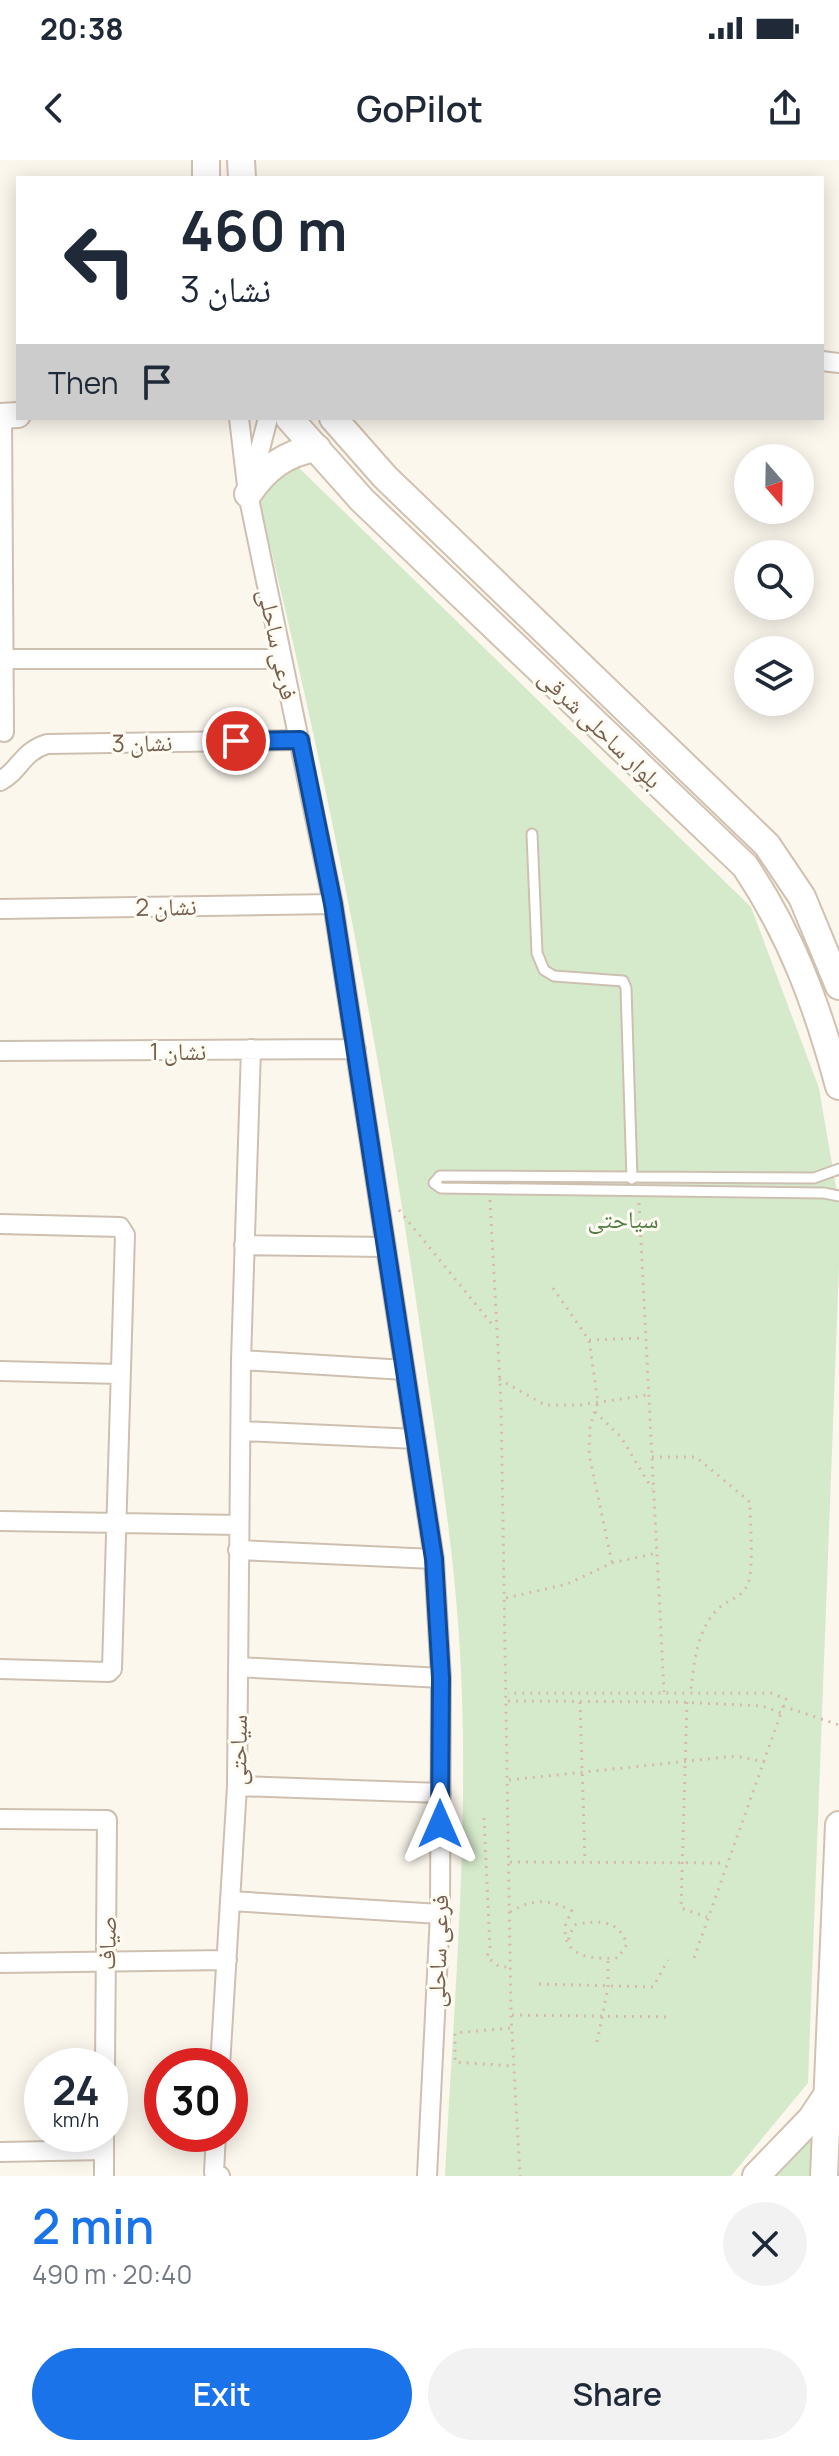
<!DOCTYPE html>
<html lang="en">
<head>
<meta charset="utf-8">
<style>
  :root { --surface:#fff; --page:#f2f2f3; --text:#1f2937; --muted:#747a83; --accent:#1a73e8 }
  body { margin:0; font-family:Manrope,"Noto Naskh Arabic",sans-serif; background:var(--page); color:var(--text); height:100vh; display:flex; flex-direction:column; font-size:30px; white-space:nowrap }
  * { box-sizing:border-box; margin:0 }
  p { font-size:26px; color:var(--muted) }
  .icon { flex:none; width:44px; height:44px; fill:none; stroke:currentColor; stroke-width:2; stroke-linecap:round; stroke-linejoin:round }
  .map { position:relative; height:2016px; overflow:hidden }
  .side { display:flex; flex-direction:column; background:var(--surface); flex:1 }
  .side>* { flex:none }
  .banner { position:absolute; left:16px; top:16px; width:808px; height:244px; border-radius:0px; box-shadow:0 4px 20px #0003; background:#fff; color:var(--text); overflow:hidden }
  .needle { width:52px; rotate:160deg }
  .controls { position:absolute; left:734px; top:284px; display:grid; gap:16px }
  .controls a { display:grid; place-items:center; width:80px; height:80px; border-radius:50%; background:var(--surface); box-shadow:0 4px 20px #0003; font-size:40px }
  .speed { position:absolute; left:24px; top:1888px; display:flex; gap:16px; font-size:40px; font-weight:700; text-align:center }
  .speed>* { display:grid; place-content:center; width:104px; height:104px; border-radius:50%; background:var(--surface); box-shadow:0 4px 20px #0003; line-height:1 }
  .speed small { font-size:20px; font-weight:400 }
  .speed .limit { border:12px solid #d22; background:#fff; color:#111 }
  .pin { position:absolute; display:grid; place-items:center; width:68px; height:68px; color:#fff; margin:-34px; border:4px solid #fff; border-radius:50%; box-shadow:0 2px 8px #0007 }
  .me { position:absolute; width:88px; margin:-44px; rotate:0deg; stroke-linejoin:round; filter:drop-shadow(0 0 6px #0008) }
  .turn { display:flex; align-items:center; gap:28px; height:168px; padding:0 32px; font-size:36px }
  .turn .icon { width:104px; height:104px; stroke-width:2.5 }
  .turn b { display:block; font-size:56px; line-height:68px }
  .then { display:flex; align-items:center; height:76px; padding:0 32px; background:#0003; gap:16px; font-size:30px }
  .round { display:grid; place-items:center; flex:none; width:84px; height:84px; border-radius:42px; background:var(--page) }
  .head { display:flex; align-items:center; justify-content:space-between; height:136px; padding:0 32px }
  h1 { font-size:48px; font-weight:600; line-height:60px; color:var(--accent) }
  .action { display:flex; gap:16px; margin-top:auto; padding:16px 32px }
  .action a { flex:1; height:92px; border-radius:48px; background:var(--accent); color:#fff; font-size:32px; font-weight:600; line-height:92px; text-align:center }
  .action a+a { background:var(--page); color:var(--text) }
  .status { display:flex; justify-content:space-between; align-items:center; height:56px; padding:0 40px; background:var(--surface); direction:ltr }
  .status svg { height:22px; fill:currentColor }
  header { display:flex; justify-content:space-between; align-items:center; height:104px; padding:0 32px; background:var(--surface); font-size:36px; font-weight:600 }
  .map>svg:first-child { display:block }
</style>
</head>
<body>
<div class="status"><b>20:38</b><svg viewBox="0 0 49 12"><path d="M0 12V9h3v3zM5 12V6h3v6zM10 12V3h3v9zM15 12V0h3v12zM26 1h20v11H26zM47 4h2v5h-2z"/></svg></div>
<header><svg class="icon" aria-label="back" viewBox="0 0 24 24"><path d="M15 5l-7 7 7 7"/></svg>GoPilot<svg class="icon" aria-label="share" viewBox="0 0 24 24"><path d="M12 15V3M7 8l5-5 5 5M5 13v7h14v-7"/></svg></header>
<div class="map">
<svg width="839" height="2016" viewBox="0 0 839 2016">
  <rect width="100%" height="100%" fill="#fcf7ed"/>
  <path fill="#d5eacb" d="M296,305L751,747L819,928L839,1045V1107L808,1923L731,2016H445C454,1837 471,1656 459,1476C452,1371 434,1266 419,1161C379,881 325,604 256,329Z
    M818,1958L815,2016H761Z"/>
  <g fill="none" stroke-linecap="round" stroke-linejoin="round">
    <defs>
      <path id="service" d="M532,674L537,793L544,810L554,816L623,821L626,828L632,1019
        M839,1009L814,1018L440,1016L434,1023L441,1028L824,1033L839,1036"/>
      <path id="minor" d="M822,201L839,203
        M2,256L4,572
        M239,258L248,334L333,744L434,1399L441,1518L440,1754L427,2016
        M251,324L268,258
        M4,499H282
        M0,621C19,612 21,592 47,584L300,580
        M0,749L333,744
        M0,891L356,889
        M0,1064L120,1067L125,1075L112,1509L109,1512L0,1509
        M244,1085L386,1087
        M241,1200L405,1210
        M0,1211L119,1214
        M241,1271L416,1279
        M0,1361L239,1365
        M238,1390L434,1399
        M238,1507L441,1518
        M237,1626L441,1633
        M0,1659L107,1660L105,1906
        M231,1741L440,1754
        M0,1803L227,1800
        M220,1906L237,1626L241,1200L251,889
        M216,1974L214,2012L220,2016
        M0,1992L104,1990
        M104,2016V1974"/>
      <path id="tertiary" d="M0,256L18,255"/>
      <path id="secondary" d="M241,0L242,18
        M206,18V0
        M289,258L362,340L745,706C792,776 817,845 839,926
        M333,258L385,317L767,685L802,737L839,826
        M248,334C266,308 285,293 317,288
        M756,2016L811,1959L827,1935
        M824,2016L839,1665"/>
    </defs>
    <use href="#service" stroke="#cec0b1" stroke-width="13"/>
    <use href="#minor" stroke="#cec0b1" stroke-width="22"/>
    <use href="#tertiary" stroke="#cec0b1" stroke-width="28"/>
    <use href="#secondary" stroke="#d1c1b0" stroke-width="30"/>
    <path stroke="#d6bca7" stroke-width="3" stroke-dasharray="2 6" stroke-linecap="butt" d="M490,1040L501,1243L511,1855L520,2016
      M639,1043L664,1532
      M399,1050L495,1168
      M553,1128L589,1180L598,1242L590,1266L589,1294L612,1403
      M589,1180L645,1178
      M499,1219L545,1245H580L648,1235
      M595,1252L621,1277L652,1329
      M652,1297H696L750,1342C750,1363 754,1406 748,1424C742,1438 729,1439 719,1448C697,1468 694,1502 691,1530
      M506,1438L567,1424L612,1403L657,1393
      M508,1541L679,1542L763,1546L781,1553L786,1539L771,1533H508
      M580,1542L585,1701
      M687,1542L681,1748L707,1757
      M783,1546L839,1565
      M509,1620L736,1596L765,1602
      M484,1658L490,1788L487,1797L497,1805L510,1808
      M510,1702L726,1703
      M510,1752C532,1739 549,1738 572,1751C570,1756 565,1763 565,1768C564,1799 595,1799 618,1798L627,1784C618,1759 598,1760 574,1765L568,1781
      M694,1798L781,1553
      M539,1824L653,1827L668,1800
      M512,1855L672,1857
      M510,1868L455,1873V1902L514,1906
      M597,1882L608,1828V1799"/>
    <use href="#service" stroke="#fff" stroke-width="9"/>
    <use href="#minor" stroke="#fff" stroke-width="18"/>
    <use href="#tertiary" stroke="#fff" stroke-width="24"/>
    <use href="#secondary" stroke="#fff" stroke-width="26"/>
  </g>
  <g fill="none" stroke-linecap="round" stroke-linejoin="round">
    <defs>
      <path id="route" d="M236,581L300,580L333,744L434,1399L441,1518L440,1664"/>
    </defs>
    <use href="#route" stroke="#114b97" stroke-width="20"/>
    <use href="#route" stroke="#1a73e8" stroke-width="14"/>
  </g>
  <g text-anchor="middle" dominant-baseline="central" stroke-width="6" stroke-linejoin="round" paint-order="stroke">
    <g font-size="24" fill="#77604f" stroke="#fefbf3">
      <text transform="translate(279 484) rotate(78)">فرعی ساحلی</text>
      <text transform="translate(601 568) rotate(44)">بلوار ساحلی شرقی</text>
      <text transform="translate(142 582) rotate(-1)">نشان 3</text>
      <text transform="translate(166 746) rotate(-1)">نشان 2</text>
      <text x="178" y="890">نشان 1</text>
      <text transform="translate(237 1590) rotate(-89)">سیاحتی</text>
      <text transform="translate(106 1783) rotate(-89)">صیاف</text>
      <text transform="translate(437 1791) rotate(-88)">فرعی ساحلی</text>
    </g>
    <g font-size="24" fill="#547c47" stroke="#fefbf3">
      <text x="623" y="1058">سیاحتی</text>
    </g>
  </g>
</svg>
<div class="controls">
<a><svg class="needle" viewBox="-14 -14 28 28"><path d="M0-13l5 13h-10z" fill="#e53935"/><path d="M0 13l5-13h-10z" fill="#747a83"/></svg></a>
<a><svg class="icon" aria-label="search" viewBox="0 0 24 24"><circle cx="10" cy="10" r="6"/><path d="M15 15l6 6"/></svg></a>
<a><svg class="icon" aria-label="layers" viewBox="0 0 24 24"><path d="M12 4l9 5-9 5-9-5zM3 14l9 5 9-5"/></svg></a>
</div>
<div class="speed"><div>24<small>km/h</small></div><div class="limit">30</div></div>
<div class="pin" style="left:236px;top:581px;background:#d93025"><svg class="icon" aria-label="arrive" viewBox="0 0 24 24"><path d="M6 21V4h12l-3 4 3 4H6"/></svg></div>
<svg class="me" style="left:440px;top:1664px" viewBox="-20 -20 40 40"><path d="M0-17L14 15 0 8-14 15z" fill="#1a73e8" stroke="#fff" stroke-width="4"/></svg>
<div class="banner">
<div class="turn"><svg class="icon" aria-label="left" viewBox="0 0 24 24"><path d="M17 20v-9H6M10 6l-5 5 5 5"/></svg><div><b>460 m</b>نشان 3</div></div>
<div class="then">Then<svg class="icon" aria-label="arrive" viewBox="0 0 24 24"><path d="M6 21V4h12l-3 4 3 4H6"/></svg></div>
</div>
</div>
<section class="side">
<div class="head"><div><h1>2 min</h1><p>490 m · 20:40</p></div><a class="round"><svg class="icon" aria-label="close" viewBox="0 0 24 24"><path d="M6 6l12 12M18 6L6 18"/></svg></a></div>
<div class="action"><a>Exit</a><a>Share</a></div>
</section>
</body>
</html>
